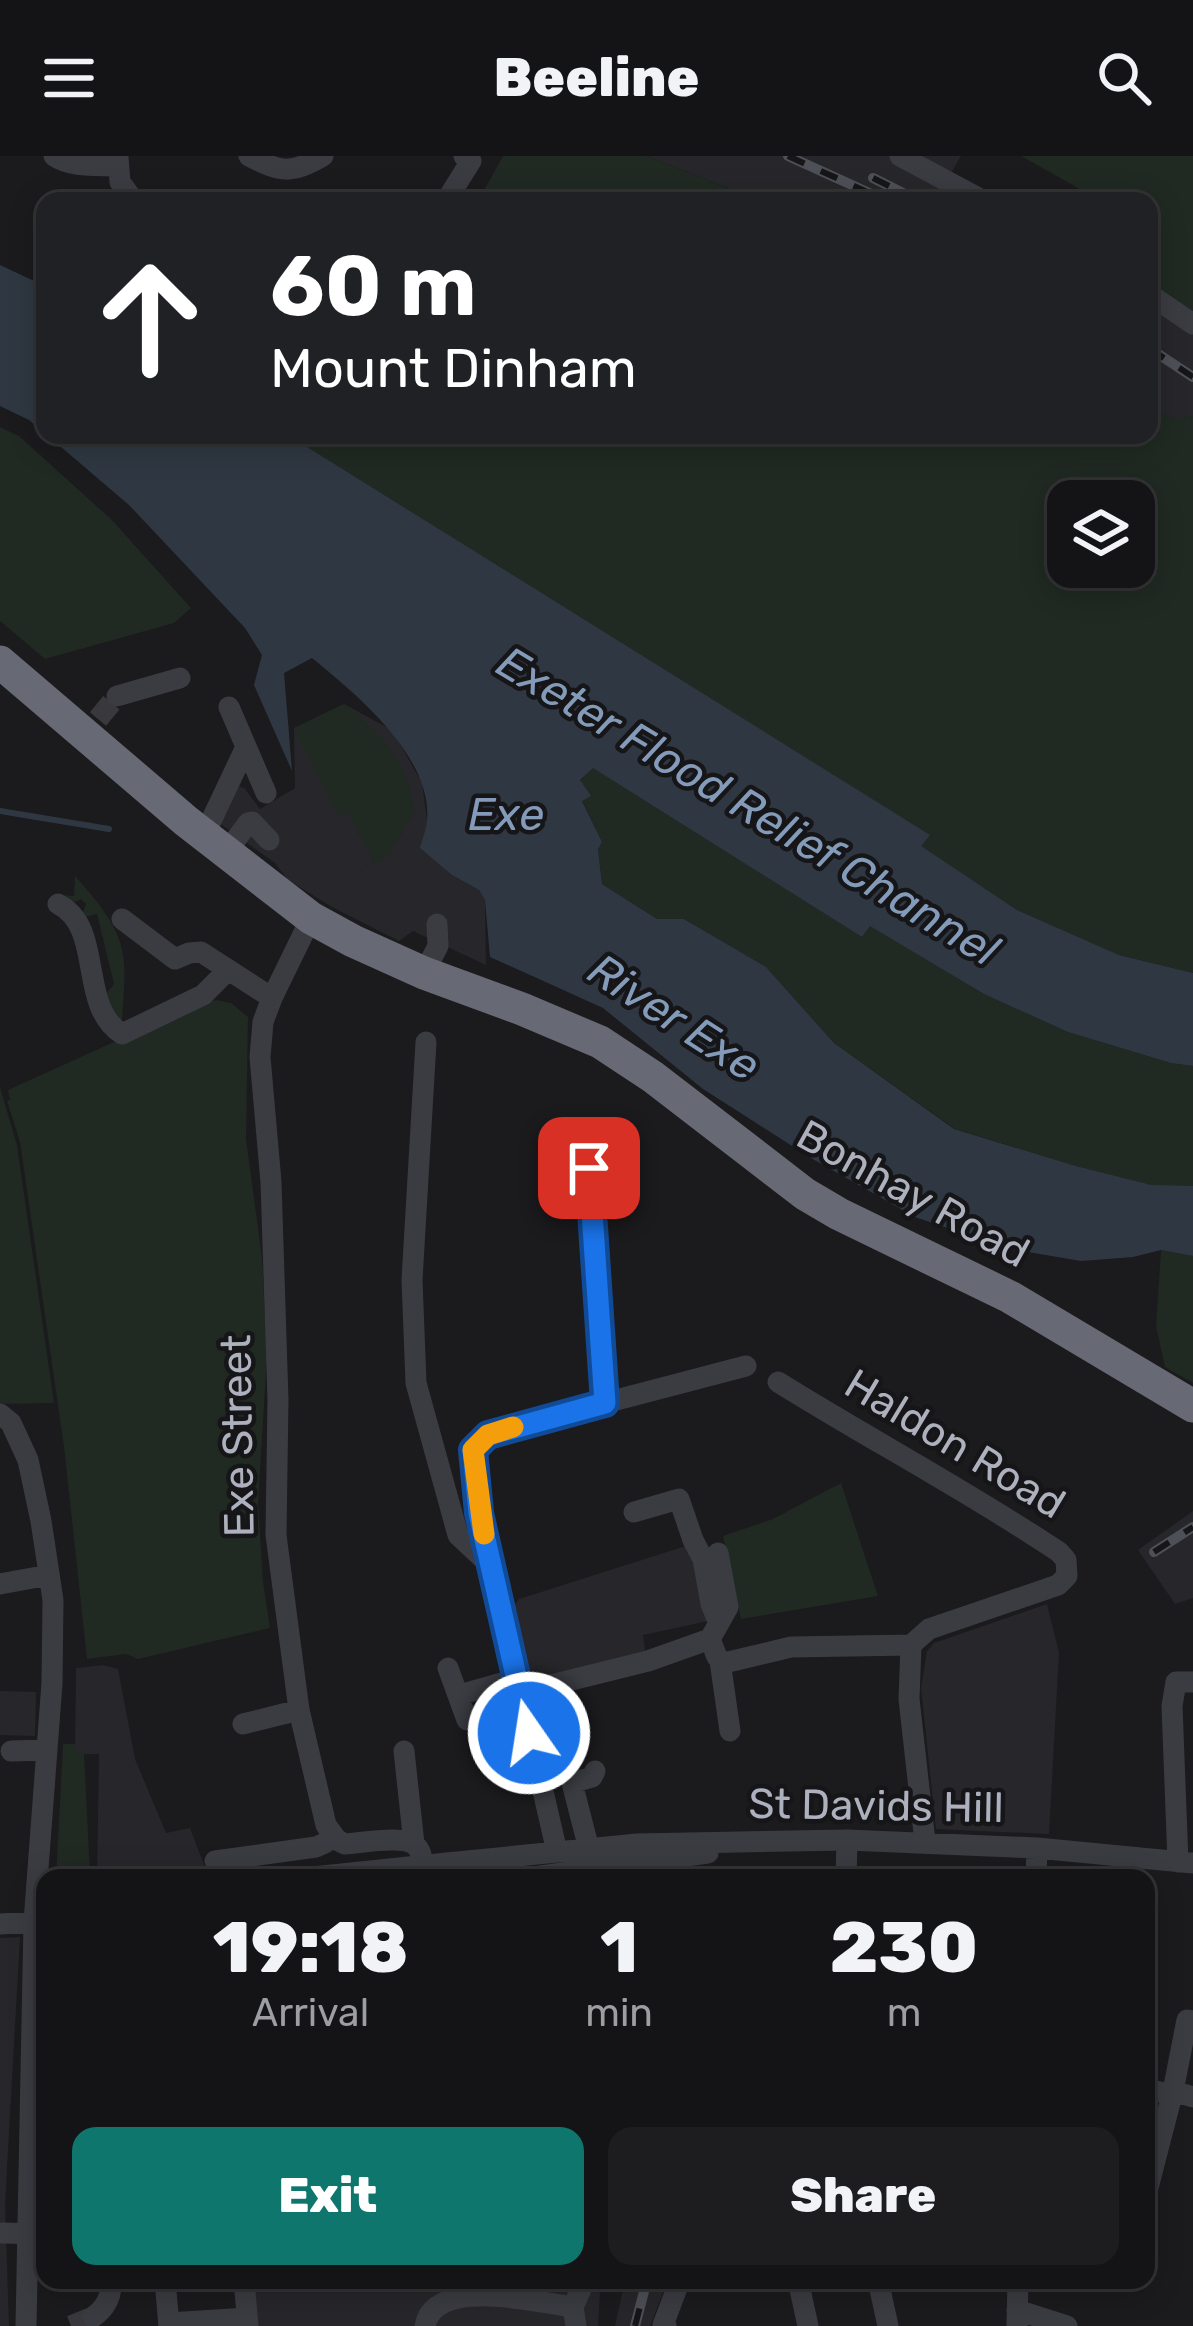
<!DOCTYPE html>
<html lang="en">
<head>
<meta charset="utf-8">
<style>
  :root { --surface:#141416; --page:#1d1d1f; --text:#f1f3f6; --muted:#9d9ea1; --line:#333335; --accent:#0f766e }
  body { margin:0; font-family:Rubik,sans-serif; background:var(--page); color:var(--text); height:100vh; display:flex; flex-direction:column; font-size:45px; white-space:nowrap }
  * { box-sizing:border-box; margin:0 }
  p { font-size:39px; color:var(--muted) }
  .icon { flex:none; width:66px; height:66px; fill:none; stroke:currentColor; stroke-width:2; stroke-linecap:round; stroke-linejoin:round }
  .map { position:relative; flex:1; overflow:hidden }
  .details { position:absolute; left:36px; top:1713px; width:1119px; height:420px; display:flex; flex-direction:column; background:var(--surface); border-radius:24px; box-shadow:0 6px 30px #0003,0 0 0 3px var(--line) }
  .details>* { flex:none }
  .guide { position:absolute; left:36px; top:36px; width:1122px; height:252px; border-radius:24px; box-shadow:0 6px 30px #0003,0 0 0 3px var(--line); background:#202124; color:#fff; overflow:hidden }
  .tools { position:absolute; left:1047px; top:324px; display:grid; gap:24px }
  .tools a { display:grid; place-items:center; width:108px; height:108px; border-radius:24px; background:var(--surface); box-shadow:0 6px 30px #0003,0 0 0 3px var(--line); font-size:60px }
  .pin { position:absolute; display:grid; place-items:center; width:102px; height:102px; color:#fff; margin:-51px; border-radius:24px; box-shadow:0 6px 18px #0006 }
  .me { position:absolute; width:132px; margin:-66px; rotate:347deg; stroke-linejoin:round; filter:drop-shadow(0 0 9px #0008) }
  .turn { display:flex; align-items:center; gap:42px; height:252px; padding:0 36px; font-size:54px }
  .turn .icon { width:156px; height:156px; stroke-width:2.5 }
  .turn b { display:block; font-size:84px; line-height:102px }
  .eta { display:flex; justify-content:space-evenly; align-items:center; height:204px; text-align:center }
  .eta b { font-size:72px; font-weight:800; line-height:84px }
  .primary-button { display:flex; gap:24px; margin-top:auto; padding:24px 36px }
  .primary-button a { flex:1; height:138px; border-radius:24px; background:var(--accent); color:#fff; font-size:48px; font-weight:800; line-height:138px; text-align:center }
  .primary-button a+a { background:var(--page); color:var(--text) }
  header { display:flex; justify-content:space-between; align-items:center; height:156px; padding:0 36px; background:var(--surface); font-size:54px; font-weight:800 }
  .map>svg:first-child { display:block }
</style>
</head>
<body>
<header><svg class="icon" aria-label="menu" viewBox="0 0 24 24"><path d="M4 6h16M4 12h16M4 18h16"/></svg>Beeline<svg class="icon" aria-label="search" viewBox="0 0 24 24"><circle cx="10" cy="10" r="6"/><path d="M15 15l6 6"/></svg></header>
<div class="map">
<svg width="1193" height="2170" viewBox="0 0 1193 2170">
  <rect width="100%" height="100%" fill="#1b1a1d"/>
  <path fill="#27262a" d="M647,0H961L944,29L973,45H760Z
    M1149,149L1193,177V260L1175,264L1149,248Z
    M344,548L392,574L422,627L427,664L452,719L479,734L485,744L486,809L413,775L399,785L332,751L288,724L275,707L215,664L233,627L245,633L260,653L295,632L294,572Z
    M1193,1355V1442L1175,1448L1138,1394Z
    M689,1389L708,1465L643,1479L646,1501L533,1529L514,1450L519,1443Z
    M1047,1448L1059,1497L1049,1678L936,1673L921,1532L927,1495L934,1487Z
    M103,1509L118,1513L135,1603L166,1677L190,1672L209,1722H97L99,1598H75L76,1512Z
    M0,1535L36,1536L35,1580L0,1579Z
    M20,1781L5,2049L9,2170H0V1782Z
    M281,2124H593L591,2134L600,2136L598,2170H252L249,2127Z
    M625,2124H668L650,2170H615Z"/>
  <path fill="#202922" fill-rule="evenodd" d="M503,0H647L760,45H478Z
    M1021,0H1193V159L1149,130V90L1157,76L1149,72V45H1101Z
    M1149,248L1175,263L1193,260V817L1119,799L1017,754L920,690L929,679L301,287L309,279H1149ZM1068,345H1134V411H1068Z
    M0,271L19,280L112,364L191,452L174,467L45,503L0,465Z
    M344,548C386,584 402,599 415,654L387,701L359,715L373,705L348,656L338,660L294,572Z
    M592,611L862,781L870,769L984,838L1068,876L1171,907L1193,910V1030H1151L1076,1010L955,973L834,887L766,811L684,763H657L602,728L598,692L602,686L582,644L590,640L580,625Z
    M75,720C92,739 112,761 120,786C128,810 123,840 122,865L115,862L106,838L114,828L97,758L81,762L86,748L81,743L71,748L61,739L74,740Z
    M217,844L231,847L248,861L246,983L262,1101L267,1201L258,1347L263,1425L270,1472L138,1503L126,1498L87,1503L64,1291L20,986L7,945L10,944L8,934L202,846Z
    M0,931L17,989L54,1247L0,1248Z
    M1161,1094L1193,1100V1227L1165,1211L1156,1170Z
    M841,1327L878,1440L741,1463L723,1380L773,1363Z
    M63,1588H76V1598H84L90,1716H74L72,1722H56Z"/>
  <path fill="#2f3842" d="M0,109L45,130V278L29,264L0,250Z
    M47,279H288L930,679L921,690L1017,754L1119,799L1193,817V910L1171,907L1068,876L984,838L870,770L862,781L593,612L580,624L591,640L582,645L602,686L598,693L602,728L657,763H684L766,811L834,887L954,973L1076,1010L1151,1029L1193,1030V1100L1161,1094L1133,1101L1081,1105L1010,1093L915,1061L811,1002L703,933L603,852L490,801L485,744L479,734L452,719L420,692C422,684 426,674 427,665C433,601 356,538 312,502L284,517L292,615L254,529L262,499L245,472L129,349Z"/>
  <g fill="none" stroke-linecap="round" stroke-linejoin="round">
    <path stroke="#2f3842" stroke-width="6" d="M0,655L109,673"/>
    <path stroke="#38383d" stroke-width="21" stroke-dasharray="21 10" stroke-linecap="butt" d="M98,563L117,540
      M71,2170L93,2161"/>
    <path stroke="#3b3c42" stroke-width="21" d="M54,0C72,12 96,9 118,10
      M249,0C281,17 292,18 323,0
      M900,0L984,45
      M118,1L120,26L134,45
      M446,45L471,5L464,0
      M1149,138L1193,168
      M117,540L180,522
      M229,551L266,637
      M211,665L245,593
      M226,697L248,667L252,666L269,684
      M58,748C105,772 77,849 122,878L203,839L227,815
      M311,762L272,842L263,866L260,901L271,1026L278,1244L276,1379L299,1554L326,1669L337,1684L345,1688C363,1687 406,1678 417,1691C424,1699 422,1712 423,1722
      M122,763L175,803L189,797L201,796L272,842
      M424,817L438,790L437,768
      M426,886L412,1124L416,1227L458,1379L491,1410
      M575 996a16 16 0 1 1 32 0a16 16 0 1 1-32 0Z
      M589,1012L605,1247
      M778,1226C871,1284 968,1335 1059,1396L1066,1404L1067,1420L1058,1429L929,1473L911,1489L909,1543L925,1686
      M0,1258L11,1267L28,1304L41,1365L53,1444L52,1527L34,1766L26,2170
      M634,1356L679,1343L693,1384L703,1403L711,1448L718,1465
      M718,1397L728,1451L710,1483L717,1501L724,1507L791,1491L911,1489
      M0,1428L49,1419
      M720,1505L730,1575
      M448,1512L467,1564
      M519,1537L648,1505L710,1483
      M459,1539L516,1523
      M243,1568L299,1554
      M11,1595L47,1594
      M404,1595L414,1688
      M589,1693L572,1627L592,1621L595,1615
      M557,1696L479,1357L473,1294L487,1279L498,1275L746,1210
      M215,1705L316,1691L325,1687L332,1679
      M1178,1706L1172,1550L1176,1526H1193
      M447,1707L637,1688L847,1684L1037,1692L1193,1707
      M526,1722L708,1697
      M846,1722L847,1684
      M1036,1722L1037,1692
      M0,1768L34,1766L44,1760
      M1193,1865L1187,1864L1173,1935L1193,1941
      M1146,1933L1160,1936
      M1148,2032L1173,1935
      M165,2124L169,2170
      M244,2124L248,2170
      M798,2124L808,2170
      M878,2124L888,2170
      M1017,2154L1067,2170
      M93,2161C106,2152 112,2140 111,2124
      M169,2167L247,2162
      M425,2170C434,2120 537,2146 573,2151
      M576,2170L573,2151L585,2124
      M666,2170L663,2169L680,2124
      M1017,2170L1018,2124"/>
    <path stroke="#676974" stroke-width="33" d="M0,506L186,665L311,762L353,785L424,817L522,853L600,886L653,921L805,1038L839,1058L1010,1141L1193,1250"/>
    <defs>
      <path id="rail" d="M788,0L887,45
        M873,22L919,45
        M1149,192L1193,221
        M1154,1396L1193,1371
        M635,2170L647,2124"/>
    </defs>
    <use href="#rail" stroke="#4e5057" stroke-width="10"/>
    <use href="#rail" stroke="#161518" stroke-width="6" stroke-dasharray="18" stroke-linecap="butt"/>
    <path stroke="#3b3c42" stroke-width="21" d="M303,1722L447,1707
      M2,2077L45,2078"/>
  </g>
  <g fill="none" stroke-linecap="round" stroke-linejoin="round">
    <defs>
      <path id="route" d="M529,1577L479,1357L473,1294L488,1279L605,1247L589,1012"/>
    </defs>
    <use href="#route" stroke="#114b97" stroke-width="30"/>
    <use href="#route" stroke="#1a73e8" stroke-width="21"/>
    <path stroke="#f59e0b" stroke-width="21" d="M484,1378L473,1294L488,1279L513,1271"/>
  </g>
  <g text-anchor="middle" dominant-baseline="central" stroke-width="9" stroke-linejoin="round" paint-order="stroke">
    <g font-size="42" fill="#adb0bd" stroke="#161518">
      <text transform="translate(913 1038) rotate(29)">Bonhay Road</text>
      <text transform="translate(238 1280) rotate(-91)">Exe Street</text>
      <text transform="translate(955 1288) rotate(31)">Haldon Road</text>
      <text transform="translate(876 1650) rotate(1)">St Davids Hill</text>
    </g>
    <g font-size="45" font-style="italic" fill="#839bb9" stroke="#161518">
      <text transform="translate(748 650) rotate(31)">Exeter Flood Relief Channel</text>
      <text x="506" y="658">Exe</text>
      <text transform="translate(674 861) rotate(33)">River Exe</text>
    </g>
  </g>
</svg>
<div class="tools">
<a><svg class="icon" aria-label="layers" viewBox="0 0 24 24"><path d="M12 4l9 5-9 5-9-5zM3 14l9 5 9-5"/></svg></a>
</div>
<div class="pin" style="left:589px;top:1012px;background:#d93025"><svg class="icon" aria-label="arrive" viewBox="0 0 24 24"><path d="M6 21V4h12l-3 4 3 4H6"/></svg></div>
<svg class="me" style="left:529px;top:1577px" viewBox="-20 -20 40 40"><circle r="17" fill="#1a73e8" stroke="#fff" stroke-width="3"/><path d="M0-11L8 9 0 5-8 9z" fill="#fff"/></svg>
<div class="guide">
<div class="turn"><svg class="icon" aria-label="ahead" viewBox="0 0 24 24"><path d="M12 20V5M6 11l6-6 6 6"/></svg><div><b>60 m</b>Mount Dinham</div></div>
</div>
<section class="details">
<div class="eta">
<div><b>19:18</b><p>Arrival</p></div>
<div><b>1</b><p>min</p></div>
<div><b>230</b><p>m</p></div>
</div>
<div class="primary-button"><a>Exit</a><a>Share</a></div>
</section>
</div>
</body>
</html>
